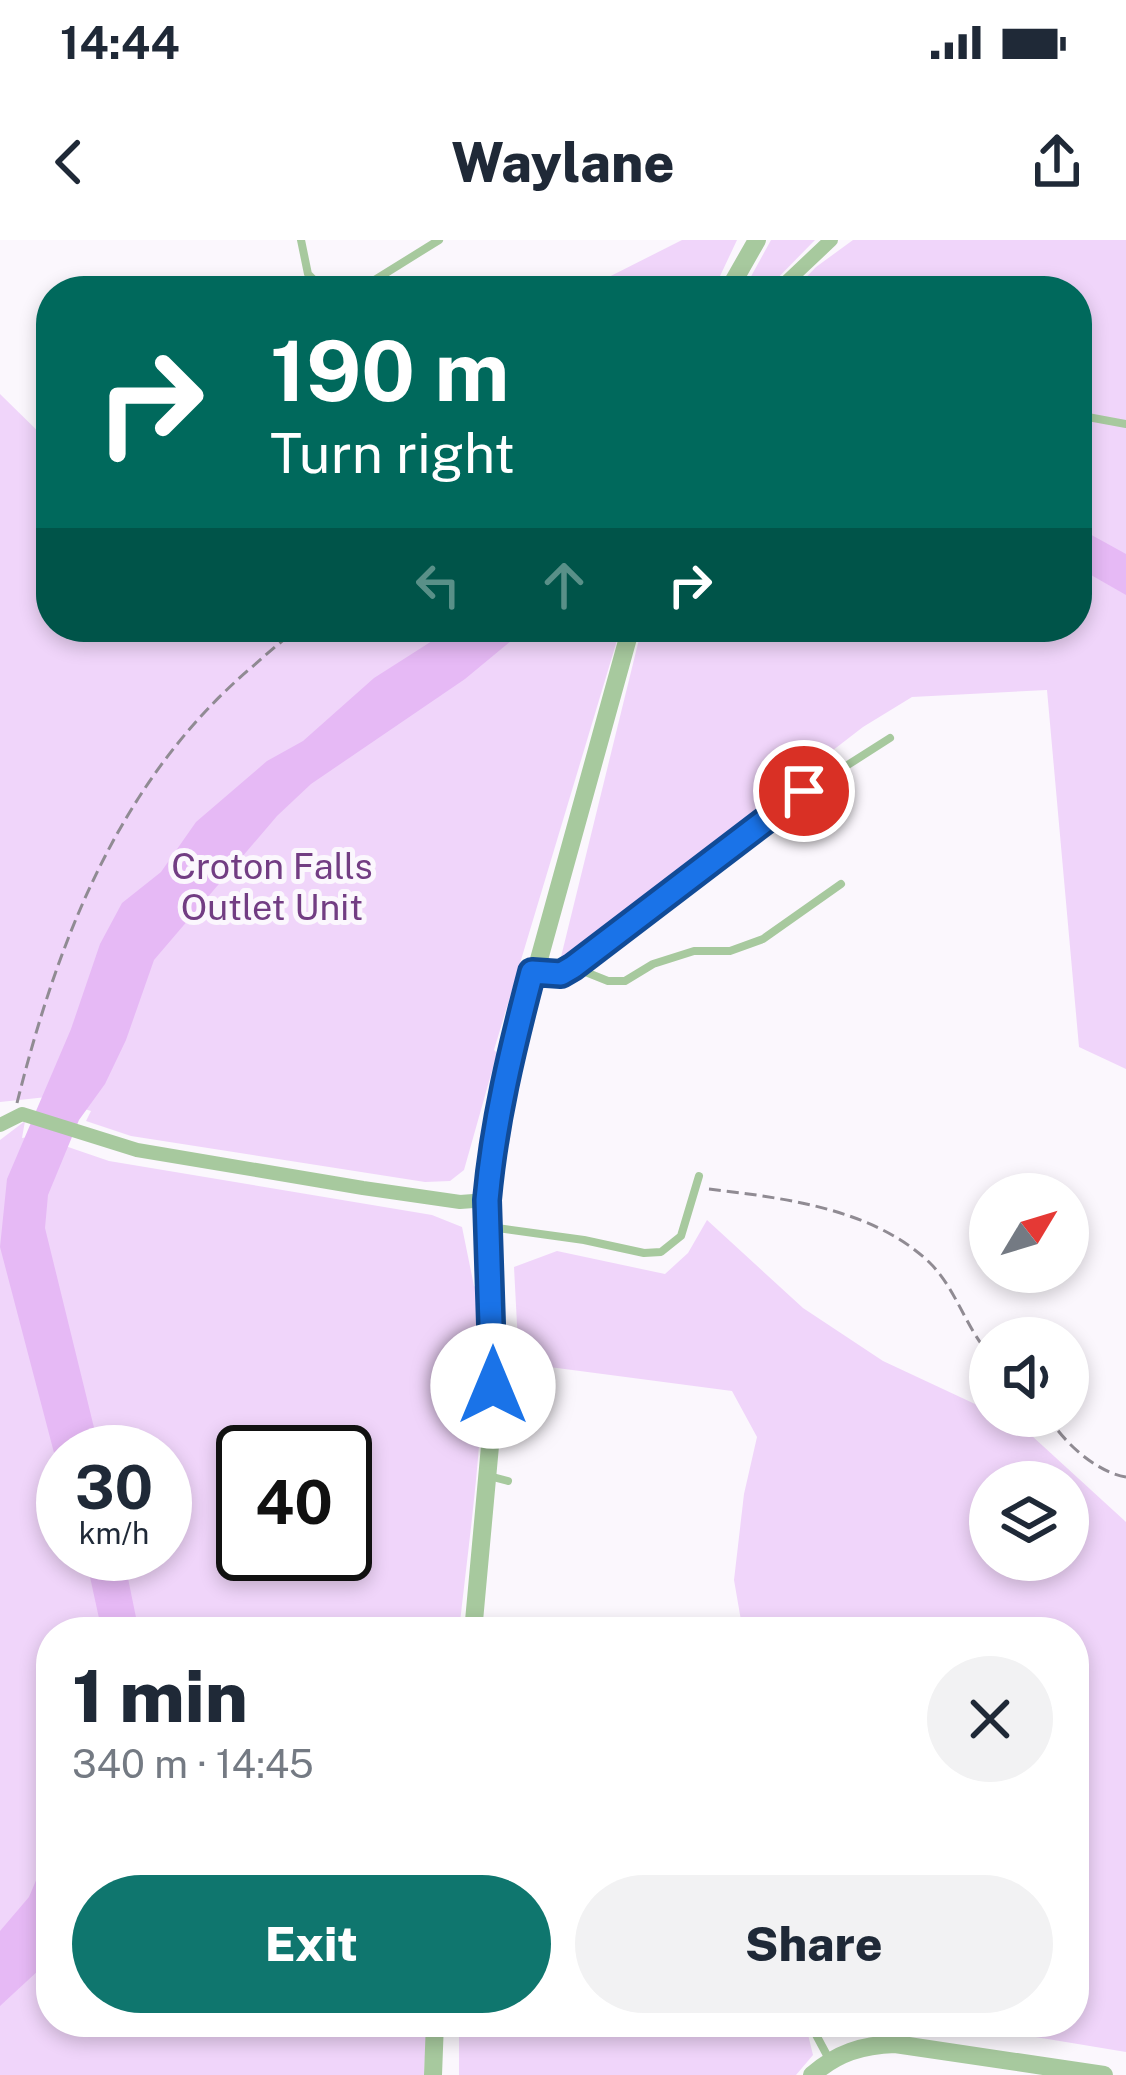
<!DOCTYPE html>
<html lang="en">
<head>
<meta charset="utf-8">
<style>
  :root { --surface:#fff; --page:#f2f2f3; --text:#1f2937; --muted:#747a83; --accent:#0f766e }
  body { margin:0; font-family:"Public Sans",sans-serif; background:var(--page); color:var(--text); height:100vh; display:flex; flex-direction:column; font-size:45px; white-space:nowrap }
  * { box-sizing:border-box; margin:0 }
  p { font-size:39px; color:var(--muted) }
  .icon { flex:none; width:66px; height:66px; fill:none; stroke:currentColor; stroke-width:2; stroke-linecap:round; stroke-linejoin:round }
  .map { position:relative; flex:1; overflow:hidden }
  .drawer { position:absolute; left:36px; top:1377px; width:1053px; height:420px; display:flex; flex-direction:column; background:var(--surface); border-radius:48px; box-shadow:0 6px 18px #0003 }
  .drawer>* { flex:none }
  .banner { position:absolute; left:36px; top:36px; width:1056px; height:366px; border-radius:48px; box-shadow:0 6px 18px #0003; background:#00695c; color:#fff; overflow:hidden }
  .needle { width:78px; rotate:52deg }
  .fabs { position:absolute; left:969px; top:933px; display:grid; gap:24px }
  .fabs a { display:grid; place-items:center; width:120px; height:120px; border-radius:50%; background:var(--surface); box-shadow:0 6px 18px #0003; font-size:60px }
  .speed { position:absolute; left:36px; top:1185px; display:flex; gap:24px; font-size:60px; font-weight:700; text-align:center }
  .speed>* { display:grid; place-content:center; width:156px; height:156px; border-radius:50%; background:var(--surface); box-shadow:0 6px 18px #0003; line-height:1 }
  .speed small { font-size:30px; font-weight:400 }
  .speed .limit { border:6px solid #111; border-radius:18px; background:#fff; color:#111 }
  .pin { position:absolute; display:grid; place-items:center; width:102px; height:102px; color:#fff; margin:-51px; border:6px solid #fff; border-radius:50%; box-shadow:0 3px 12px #0007 }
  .me { position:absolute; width:132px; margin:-66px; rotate:0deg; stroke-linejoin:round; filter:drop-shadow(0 0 9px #0008) }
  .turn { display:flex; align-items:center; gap:42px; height:252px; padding:0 36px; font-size:54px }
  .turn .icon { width:156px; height:156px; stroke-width:2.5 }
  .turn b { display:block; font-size:84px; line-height:102px }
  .lanes { display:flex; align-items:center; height:114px; padding:0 36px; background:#0003; justify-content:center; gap:60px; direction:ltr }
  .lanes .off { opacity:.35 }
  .round { display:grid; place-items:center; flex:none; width:126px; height:126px; border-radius:63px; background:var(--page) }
  .summary { display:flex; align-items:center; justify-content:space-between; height:204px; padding:0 36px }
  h1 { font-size:72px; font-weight:800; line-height:90px }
  .cta { display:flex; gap:24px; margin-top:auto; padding:24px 36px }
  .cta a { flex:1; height:138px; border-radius:72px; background:var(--accent); color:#fff; font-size:48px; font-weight:800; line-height:138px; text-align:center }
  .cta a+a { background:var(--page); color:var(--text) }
  .status { display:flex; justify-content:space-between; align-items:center; height:84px; padding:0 60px; background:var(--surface); direction:ltr }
  .status svg { height:33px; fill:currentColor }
  header { display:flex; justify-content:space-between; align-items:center; height:156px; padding:0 36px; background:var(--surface); font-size:54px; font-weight:800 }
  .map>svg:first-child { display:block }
</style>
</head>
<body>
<div class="status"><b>14:44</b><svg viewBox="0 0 49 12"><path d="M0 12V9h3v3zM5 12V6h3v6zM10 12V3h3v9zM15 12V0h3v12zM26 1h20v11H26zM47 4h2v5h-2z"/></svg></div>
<header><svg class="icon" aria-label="back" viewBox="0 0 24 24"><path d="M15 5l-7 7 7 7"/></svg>Waylane<svg class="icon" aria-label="share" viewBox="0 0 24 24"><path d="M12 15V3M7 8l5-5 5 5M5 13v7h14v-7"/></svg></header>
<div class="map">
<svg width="1126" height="1835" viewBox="0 0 1126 1835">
  <rect width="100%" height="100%" fill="#fbf7fd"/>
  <path fill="#f0d5fa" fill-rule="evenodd" d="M682,0H737L713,51H581Z
    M771,0H815L765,51H743Z
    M853,0H1126V829L1079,807L1047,450L912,457L863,487L560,721L642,387H1077V51H793L816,27Z
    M0,154L51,204V387H621L494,810L497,813L464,930L450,941L425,942L131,896L86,881L91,871L47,857L0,862Z
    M25,881L22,898L36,896L109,921L432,975L462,987L474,1046L480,1050C490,1164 471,1279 459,1392H51V1782H427L424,1835H0V900ZM63,1212H165V1314H63ZM243,1212H345V1314H243Z
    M707,980L803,1068L883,1121L990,1171V1176L1020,1185L1126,1282V1812L946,1782H1074V1392H743L734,1340L744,1254L757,1197L732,1151L519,1123L514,1027L557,1011L665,1034L688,1013ZM990,1242H1068V1320H990Z
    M459,1782H805L813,1815L796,1835H459Z"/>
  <path fill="#e6b9f5" d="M1077,287L1126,314V355L1077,327Z
    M454,387H528L465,439L311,544L277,576L154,720L126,800L105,844L79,880L48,955L45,988L100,1212H63V1247L0,1007L7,939L71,789L100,704L122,663L161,632L196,582L267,521L303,501L374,438Z
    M85,1314H123L139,1392H102Z
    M51,1605V1712L40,1729L0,1766V1691L29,1657Z"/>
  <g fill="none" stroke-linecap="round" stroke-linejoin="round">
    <path stroke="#908b93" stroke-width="3" stroke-dasharray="12 6" stroke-linecap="butt" d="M17,863C58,699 120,539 252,427C268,413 284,398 302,387
      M709,949C783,958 872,968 929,1022C956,1048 965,1087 990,1115
      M1048,1176C1063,1202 1096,1232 1126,1237"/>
    <path stroke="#a7c99e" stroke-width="8" d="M301,0L308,34L325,51
      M357,51L439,0
      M1077,175L1126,184
      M573,727L608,741H625L653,724L694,711H730L763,699L841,644
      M540,733L561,734L573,727L777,570L890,498
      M490,987L584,1000L644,1013L661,1012L681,996L699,936
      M489,1236L508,1241
      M474,1388L501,1391
      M814,1791L829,1819"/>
    <path stroke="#a7c99e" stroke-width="14" d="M777,51L831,0
      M0,885L22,874L137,910L363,948L460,962L487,960"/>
    <path stroke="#a7c99e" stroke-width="18" d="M728,51L757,0
      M473,1392L491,1195L494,1100L487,960L499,864L631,387
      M433,1835L435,1782
      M812,1835C837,1813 862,1805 895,1804L1104,1835"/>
  </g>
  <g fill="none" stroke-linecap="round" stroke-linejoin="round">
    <defs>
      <path id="route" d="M493,1146L487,960C494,882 512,808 532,732L561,734L573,727L804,551"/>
    </defs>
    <use href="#route" stroke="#114b97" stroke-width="30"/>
    <use href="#route" stroke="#1a73e8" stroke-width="21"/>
  </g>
  <g text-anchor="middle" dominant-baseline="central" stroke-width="10" stroke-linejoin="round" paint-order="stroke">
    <g font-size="36" fill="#723d83" stroke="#fbf7fd">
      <text x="272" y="626">Croton Falls<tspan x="272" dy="41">Outlet Unit</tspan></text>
    </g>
  </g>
</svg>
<div class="fabs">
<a><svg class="needle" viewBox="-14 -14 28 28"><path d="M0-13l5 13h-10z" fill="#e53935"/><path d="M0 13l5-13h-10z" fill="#747a83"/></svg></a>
<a><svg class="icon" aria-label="sound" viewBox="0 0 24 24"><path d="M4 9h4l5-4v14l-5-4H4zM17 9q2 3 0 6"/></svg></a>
<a><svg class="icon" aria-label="layers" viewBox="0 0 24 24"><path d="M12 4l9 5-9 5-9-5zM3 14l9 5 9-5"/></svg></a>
</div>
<div class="speed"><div>30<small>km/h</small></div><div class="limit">40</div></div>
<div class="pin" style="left:804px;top:551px;background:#d93025"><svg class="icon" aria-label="arrive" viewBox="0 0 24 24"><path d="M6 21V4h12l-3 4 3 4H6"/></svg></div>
<svg class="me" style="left:493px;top:1146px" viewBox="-20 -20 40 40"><circle r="19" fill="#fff"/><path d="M0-13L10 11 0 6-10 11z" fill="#1a73e8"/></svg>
<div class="banner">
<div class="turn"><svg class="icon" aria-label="right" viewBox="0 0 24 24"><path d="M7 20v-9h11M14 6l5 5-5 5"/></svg><div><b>190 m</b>Turn right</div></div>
<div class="lanes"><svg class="icon off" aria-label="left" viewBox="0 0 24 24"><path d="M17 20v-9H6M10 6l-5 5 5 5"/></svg><svg class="icon off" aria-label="ahead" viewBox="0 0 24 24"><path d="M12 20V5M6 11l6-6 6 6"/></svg><svg class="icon" aria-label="right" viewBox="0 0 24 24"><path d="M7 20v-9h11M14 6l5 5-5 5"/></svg></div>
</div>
<section class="drawer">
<div class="summary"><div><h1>1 min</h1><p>340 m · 14:45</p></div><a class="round"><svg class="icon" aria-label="close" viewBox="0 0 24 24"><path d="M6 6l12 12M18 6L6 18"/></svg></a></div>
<div class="cta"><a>Exit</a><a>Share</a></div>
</section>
</div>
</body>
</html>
